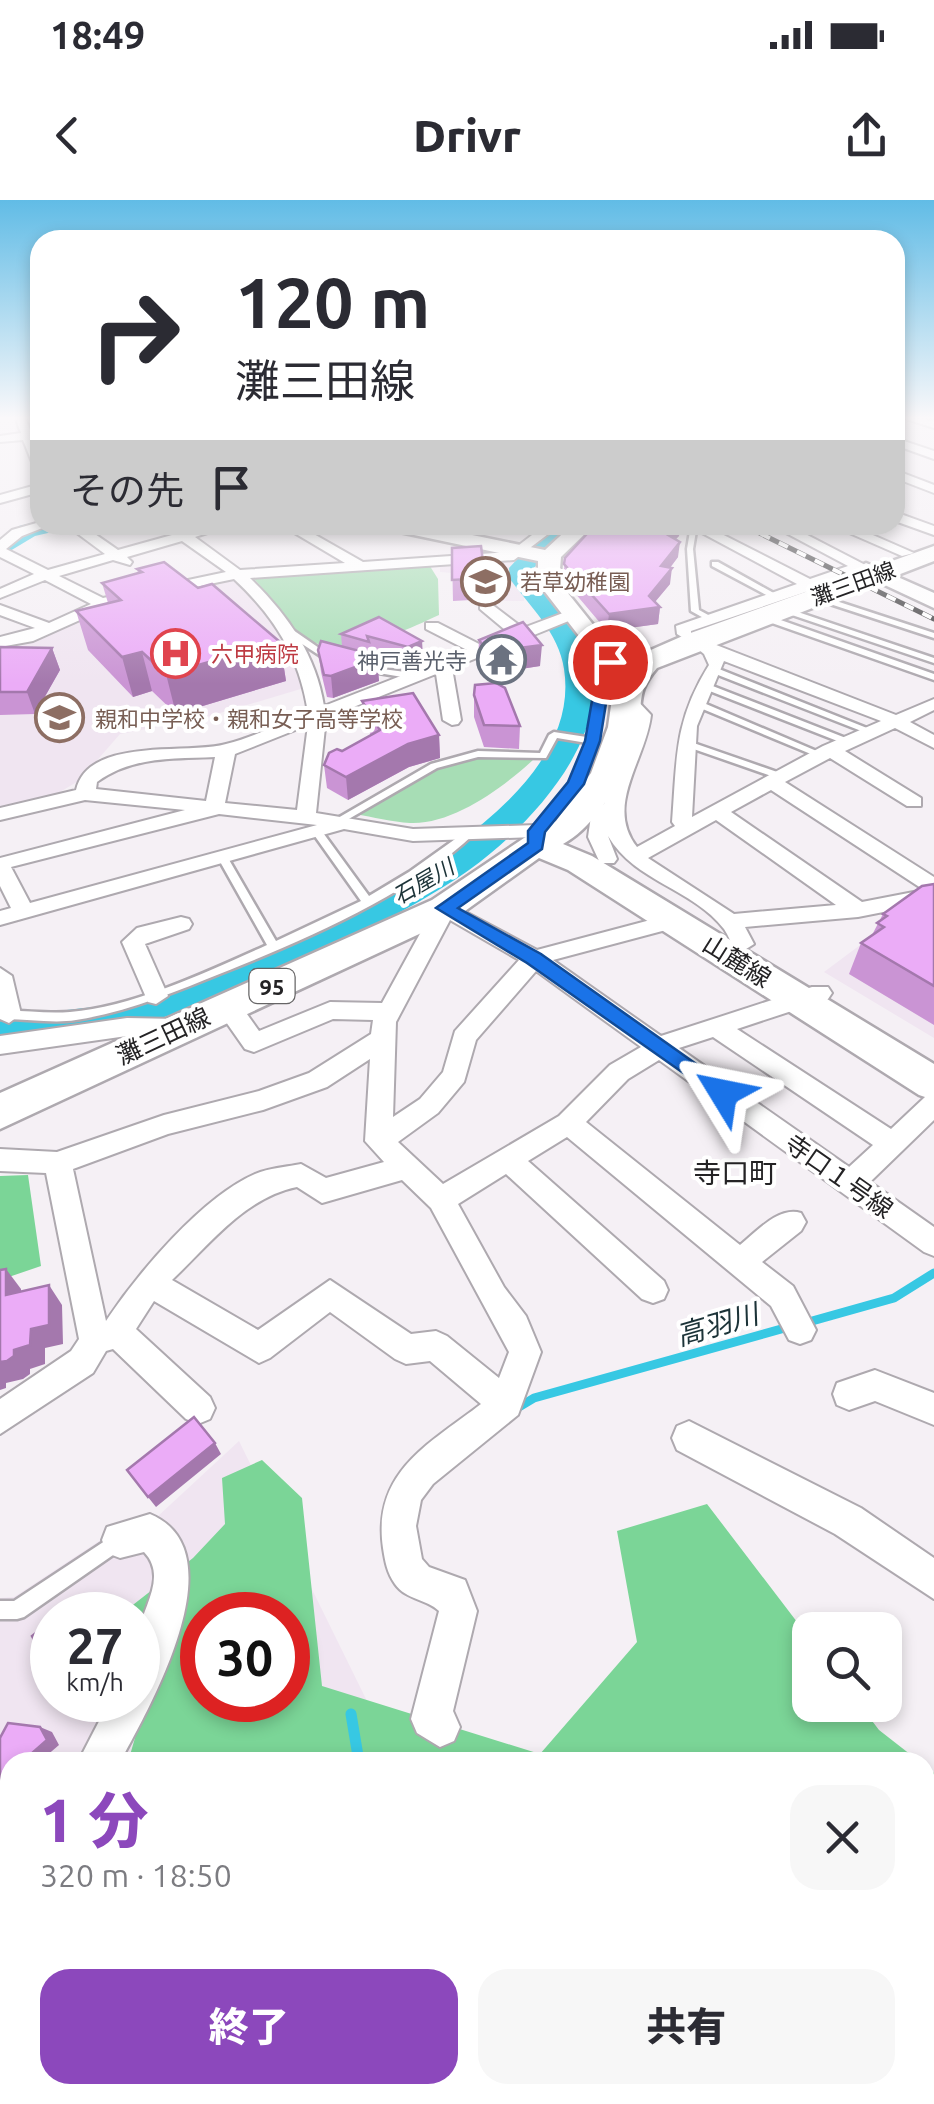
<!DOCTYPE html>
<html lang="ja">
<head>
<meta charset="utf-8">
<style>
  :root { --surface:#fff; --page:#f7f7f7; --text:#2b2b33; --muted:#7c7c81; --accent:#8c48bc }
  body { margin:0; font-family:Ubuntu,"Noto Sans JP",sans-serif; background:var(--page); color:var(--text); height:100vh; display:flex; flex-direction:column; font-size:38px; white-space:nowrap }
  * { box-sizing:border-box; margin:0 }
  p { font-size:32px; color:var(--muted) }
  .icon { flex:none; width:55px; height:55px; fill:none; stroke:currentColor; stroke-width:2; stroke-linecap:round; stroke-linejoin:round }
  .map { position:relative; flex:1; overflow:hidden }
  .drawer { position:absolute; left:0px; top:1552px; width:935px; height:352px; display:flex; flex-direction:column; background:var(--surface); border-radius:30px 30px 0 0; box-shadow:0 5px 15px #0003 }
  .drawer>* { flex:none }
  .banner { position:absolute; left:30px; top:30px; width:875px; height:305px; border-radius:30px; box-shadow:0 5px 15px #0003; background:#fff; color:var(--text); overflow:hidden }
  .controls { position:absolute; left:792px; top:1412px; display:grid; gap:20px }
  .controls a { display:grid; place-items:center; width:110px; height:110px; border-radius:20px; background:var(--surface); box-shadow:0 5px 15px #0003; font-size:50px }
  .speed { position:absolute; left:30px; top:1392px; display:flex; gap:20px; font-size:50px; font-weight:700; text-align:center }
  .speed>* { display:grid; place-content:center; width:130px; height:130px; border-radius:50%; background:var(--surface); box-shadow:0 5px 15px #0003; line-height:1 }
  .speed small { font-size:25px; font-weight:400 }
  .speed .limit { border:15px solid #d22; background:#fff; color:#111 }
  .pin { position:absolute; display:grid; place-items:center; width:85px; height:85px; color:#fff; margin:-42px; border:5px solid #fff; border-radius:50%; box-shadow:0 2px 10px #0007 }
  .me { position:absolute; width:110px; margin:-55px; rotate:305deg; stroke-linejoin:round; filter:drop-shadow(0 0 8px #0008) }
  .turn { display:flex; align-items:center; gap:35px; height:210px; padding:0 40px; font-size:45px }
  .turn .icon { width:130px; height:130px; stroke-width:2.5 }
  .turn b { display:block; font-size:70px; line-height:85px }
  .then { display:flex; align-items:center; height:95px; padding:0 40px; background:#0003; gap:20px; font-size:38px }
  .round { display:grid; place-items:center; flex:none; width:105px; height:105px; border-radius:30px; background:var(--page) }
  .head { display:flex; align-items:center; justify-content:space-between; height:170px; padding:0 40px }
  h1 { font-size:60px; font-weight:800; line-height:75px; color:var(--accent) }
  .button { display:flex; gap:20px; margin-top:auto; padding:20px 40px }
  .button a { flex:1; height:115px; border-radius:30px; background:var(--accent); color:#fff; font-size:40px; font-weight:800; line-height:115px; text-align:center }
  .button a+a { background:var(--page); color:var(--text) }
  .status { display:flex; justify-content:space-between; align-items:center; height:70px; padding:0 50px; background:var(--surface); direction:ltr }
  .status svg { height:28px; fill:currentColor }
  header { display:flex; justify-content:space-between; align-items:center; height:130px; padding:0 40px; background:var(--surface); font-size:45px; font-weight:800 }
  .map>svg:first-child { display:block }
</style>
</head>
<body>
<div class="status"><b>18:49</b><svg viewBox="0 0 49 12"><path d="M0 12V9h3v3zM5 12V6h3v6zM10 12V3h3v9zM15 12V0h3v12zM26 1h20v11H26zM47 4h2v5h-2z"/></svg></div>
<header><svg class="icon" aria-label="back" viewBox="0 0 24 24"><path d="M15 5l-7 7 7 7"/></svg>Drivr<svg class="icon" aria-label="share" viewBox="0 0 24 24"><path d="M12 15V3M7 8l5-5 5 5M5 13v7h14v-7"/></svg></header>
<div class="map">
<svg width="934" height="1904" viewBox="0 0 934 1904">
  <rect width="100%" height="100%" fill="#f5f0f5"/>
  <path fill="#f0e5f1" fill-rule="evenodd" d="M518,361L514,377L524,390V401H453L452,373L440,372V364Z
    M237,377L283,430L284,442L304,488L200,519L120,534L80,580L50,598L0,608V444L120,401Z
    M934,702V838L824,772L911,707Z
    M239,1241L397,1562H10V1895H561L0,1904V1398L14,1397L134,1318L157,1317ZM52,1415H138V1500H52ZM202,1415H288V1500H202Z"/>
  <path fill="#a7ddb5" d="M428,363L438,379L439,415C400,433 330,467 295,430C279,414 268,392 251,376Z
    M527,554L534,559C504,587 453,625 410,623C392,622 373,617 355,614L435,570L480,555Z"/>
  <path fill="#7bd597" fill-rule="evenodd" d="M28,975L41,1066L0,1080V976Z
    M262,1260L302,1298L322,1486L540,1554L637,1442L617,1331L707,1304L810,1439V1505H860L879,1530L920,1562H128L154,1472L138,1448V1415H120L193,1358L225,1324L222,1278ZM202,1415H288V1500H202Z
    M925,1566L934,1573V1719L925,1717Z
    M10,1701V1895H722L718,1904H0V1713Z"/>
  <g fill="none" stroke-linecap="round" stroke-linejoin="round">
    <path stroke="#37c8e3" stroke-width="8" d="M0,840L14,831"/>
    <path stroke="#37c8e3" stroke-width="9" d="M805,1123L894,1098L934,1073
      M514,1210L534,1198L792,1126"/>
    <path stroke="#37c8e3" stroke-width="11" d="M351,1514L359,1562
      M483,1895L487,1904"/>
    <path fill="#37c8e3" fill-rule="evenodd" d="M40,321V325H64L61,330L35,336L0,357V340L19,326Z
      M549,325H572L533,369L534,378C562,413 596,448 593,496C589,562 520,634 469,670C386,730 97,870 0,841V821C42,808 90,812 134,799C163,791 191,777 219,766C324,724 587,613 564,469C559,433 530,407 510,379L509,368Z"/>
    <defs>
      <path id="lane" d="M691,325H697L693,349L699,410L712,417L713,419L709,421L691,411L687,349Z
        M712,362H718L779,396L772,398L712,366Z
        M827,398L934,433V438L824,402V398Z
        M792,410L934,458V463L789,414L788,412Z
        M769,418H775L934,474V480L769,422Z
        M290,430H293L335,459L328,461L287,434L286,432Z
        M358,466L414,473L418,476L414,479L361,470L357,468Z
        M713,469H719L877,532L869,534L713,473Z
        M705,483L851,540L853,542L845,544L702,488L701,486Z
        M693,501H699L826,555L818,557L693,505Z
        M554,532L593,538L598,541L593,544L557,538L546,558L478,557L437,568L340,624L331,622L431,564L478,551L540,553L549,535Z
        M685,540L783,574L785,576L777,578L682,545L680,543Z
        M317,629L321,630L369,696L409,672L465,632H473L474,634C411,694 303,741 222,773C175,792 127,812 76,820C51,824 25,818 0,819V811C23,810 46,814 70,812C133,807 209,771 267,745L218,658L219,656H227L228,658L276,741L361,701L312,632Z
        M120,1331L126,1334L129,1340L126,1346L24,1417L17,1419H0V1401H14Z
        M704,1895H728L725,1904H701Z"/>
      <path id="street" d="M15,217H25L31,232L40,231V237L34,238L40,252V271L34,267L23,240L0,242V236L21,233Z
        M905,217L934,221V228L906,219Z
        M895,238L934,251V259L895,245Z
        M895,270L934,285V293L895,278Z
        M40,284V292L0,303V295Z
        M895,312L934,326V335L895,321Z
        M40,322V325H50L22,336L6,349L48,370L105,354L66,325H82L118,350L172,335L157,325H174L185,332L210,325H232L195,337L240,370L345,363L281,325H298L363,362L510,352L545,325H560L514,360L250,378C287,414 316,454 324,506L467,450L426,429V423H438L481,445L510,434L480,409V403H490L523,428L571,410H581V416L452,468L461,520L458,524L452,525L443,520L436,474L326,518L316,613L413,629L536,625L546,631L536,637L413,641L344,629L0,725V711L11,708L0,686V658L185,610L85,600L0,620V608L76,590C88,536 188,555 226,544C254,537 281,523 308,513C300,458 275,417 234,379L118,403L33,441L0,447V437L35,428L0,415V405L49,423L91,404L45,380L0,398V389L34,374L0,357V340L12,330ZM182,341L226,372L103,398L59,376L113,360L130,365L132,362L127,357ZM308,525L297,610L225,603L235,554ZM215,557L206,601L96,589L97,582C132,556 174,559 215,557ZM219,614L317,625L30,703L11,667Z
        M687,325H704L810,379L848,366L771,325H788L873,369L691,431V437L685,439L677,434L676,426L797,384Z
        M831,325H850L914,353L902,356Z
        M694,441H706L896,515L934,499V510L910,522L934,535V548L895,528L845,551L921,598V606H907L830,558L785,582L934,677V702L858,717L745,727L754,744L743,751L735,749C731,743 728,735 724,729C692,688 635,682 608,636L617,659L614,663H600L588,637L592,609L604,604L633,516L617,499L620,495H632L651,515C646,560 604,605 637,647L675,626L672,622C677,558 674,521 709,465L704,454L692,444ZM724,461L881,521L823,546L692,617L697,526ZM771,590L924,690L862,702L731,612ZM716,620L836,705L734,714L648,658Z
        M445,701L537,750L673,714L681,716L684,721L681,726L553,760L661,836L812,787H828L832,793L828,799L737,829L891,929L925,897L934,894V920L870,982L934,1027V1056L924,1052L659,860L628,879L586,922L740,1045C757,1031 779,1006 801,1013L806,1022L801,1031L762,1062L793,1086L816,1130L811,1140L800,1144L789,1140L771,1106L567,937L528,961L664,1081L668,1090L664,1099L653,1103L642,1099L506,974L458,1004L504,1087L526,1116L541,1152L518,1215L433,1284L421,1300L416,1326L422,1359L429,1367L465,1380L477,1411L453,1511L460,1527L454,1541L440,1547L417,1533L411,1519L439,1411C427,1399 406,1400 395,1384C387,1373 385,1361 383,1348C372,1272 429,1244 481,1204L430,1161L406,1164L395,1159L330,1112L270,1158L259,1163L154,1101L136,1129L210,1197L215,1208L210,1219L198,1224L186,1219L113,1149L106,1151L93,1173L0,1234V1199L71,1151L79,1139L46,973L0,971V949L57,952L164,915L259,891L309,873L371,834L373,820L333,819L254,852L245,849L219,812L216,806L219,800H237L259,831L330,802L382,803L434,708ZM450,720L519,760L455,831L443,872L420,899L393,917L396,822ZM536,771L641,847L610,865L559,916L443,984L398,942L438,913L464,882L476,840ZM713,837L873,945L849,967L679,848ZM370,859L365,941L384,962L326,978L301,964C286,967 269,968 255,974C202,997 138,1073 106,1121L73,969L168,934L263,910L327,887ZM402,980L431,1008L509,1152L499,1178L447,1136L436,1131L411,1134L330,1080L258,1130L172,1080C210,1044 244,998 297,987L322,1003Z
        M181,717L189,719L192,724L189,729L145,744L168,796L156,804L148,802L122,742L137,728Z
        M0,768L12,776L21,814L9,823L0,819Z
        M127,818L178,819L190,828L178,837L127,836L0,854V836Z
        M875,1170L934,1193V1225L875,1201L849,1210L837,1205L833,1194L837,1183Z
        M689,1221L861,1308L934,1358V1399L835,1334L677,1250L672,1238L677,1226Z
        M150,1314C239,1351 150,1507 120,1562H78L110,1500H138C138,1479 134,1455 138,1435C142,1407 168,1377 144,1352L120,1358L107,1353L102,1340L107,1327Z
        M10,1647V1696L0,1700V1651Z
        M925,1727L934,1731V1780L925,1776Z"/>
      <path id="secondary" d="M385,325H423L545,350L572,325H594L561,357L559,382L619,457L646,466L649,471L637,478L603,467L538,383V361L395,331Z
        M866,363L934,393V408L859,373L856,369Z"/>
      <path id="primary" d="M934,346V361L657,468C637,491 643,499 638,526C630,566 600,624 563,644L592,656L934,864V900L919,895L568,670L539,658L458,716L0,929V893L432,700L524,638L556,621L591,573L608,527L614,484L637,456L685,435Z"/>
    </defs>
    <use href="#lane" stroke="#aea9af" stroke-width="5"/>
    <use href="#street" stroke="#aea9af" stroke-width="4"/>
    <use href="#secondary" stroke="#aea9af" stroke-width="5"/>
    <use href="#primary" stroke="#aea9af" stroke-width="5"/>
    <use href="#lane" fill="#fff" fill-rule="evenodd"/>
    <use href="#street" fill="#fff" fill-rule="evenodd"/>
    <use href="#secondary" fill="#fff" fill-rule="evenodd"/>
    <use href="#primary" fill="#fff" fill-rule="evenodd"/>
    <defs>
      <path id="rail" d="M743,325L934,419"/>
    </defs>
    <use href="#rail" stroke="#403f41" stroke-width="5"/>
    <use href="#rail" stroke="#fff" stroke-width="4" stroke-dasharray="10" stroke-linecap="butt"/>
  </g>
  <path fill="#ca94d4" d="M595,325H680L679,336L675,339L678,357L670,368V384L655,402L660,407L658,424L607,431L563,379L565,358Z
    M452,348L485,378V399L453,401Z
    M137,369L198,388L280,442L286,481L176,514L152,491L133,497L88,450L76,411L108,403L102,383L138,373Z
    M341,434L422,441L423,463L409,469L377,460L379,481L333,498L327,497L321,472L318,450L342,446Z
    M479,440L540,466L488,474L478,461Z
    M0,447L52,448L60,470L35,514L0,515Z
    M474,495L520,526L519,549L484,547L474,517Z
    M362,501L439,535L440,558L409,567L348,600L327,588L324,565L342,551L371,535L364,523Z
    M934,684V825L849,774L861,743L872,735L883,714Z
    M811,1895H872L880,1904H806Z"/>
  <path fill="#a478ad" d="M668,325H680L679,336L665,351Z
    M680,342L678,357L659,382L661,366Z
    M672,368L670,384L649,409L660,407L658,424L607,431L609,414L649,396Z
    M422,441L423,463L409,469L408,447Z
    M280,442L286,481L176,514L166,474Z
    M542,445L540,466L488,474V452Z
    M52,448L60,470L35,514L27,492Z
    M142,452L152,491L133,497L122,457Z
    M377,459L379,481L333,498L331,476Z
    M439,535L440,558L409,567L348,600L346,577L408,544Z
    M6,1069L21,1089V1115L6,1095Z
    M49,1085L62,1105L63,1144L45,1148V1164L30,1169V1174L23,1179L6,1183V1188L0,1190V1162L14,1150L31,1129Z
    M215,1243L221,1254L156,1307L148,1297Z
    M40,1527L52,1532L59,1545L45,1557L44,1562H31L32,1553Z
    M10,1589V1597L0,1600V1592Z
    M0,1609L6,1621L0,1626Z"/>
  <path fill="#ebacf7" stroke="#a478ad" stroke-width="2.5" d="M595,325H677L668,335L680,342L661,366L672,368L649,396L660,407L609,414L564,364L565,358Z
    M481,346L485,378L452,380V348Z
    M164,362L198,388L212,384L280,442L166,474L142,452L122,457L76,411L121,400L102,383L142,372L137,369Z
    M379,417L422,441L408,447L367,436L369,442L341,434Z
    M523,422L542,445L488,452L479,440Z
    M321,441L375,455L377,459L331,476L324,475L318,450Z
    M0,447L52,448L27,492H0Z
    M496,483L505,488L520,526L484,525L474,495L475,485Z
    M413,493L439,535L408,544L346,577L324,565L329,553L337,549L342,551L380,530L362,501Z
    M934,684V786L861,743L884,727L877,723L887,716L883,714L922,686Z
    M6,1069V1095L49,1085V1125L31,1129L30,1145L14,1150V1156L7,1161L0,1162V1070Z
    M194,1217L215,1243L148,1297L127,1270Z
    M52,1420V1472L32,1436Z
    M8,1523L40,1527L47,1540L32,1553L31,1562H10V1589L0,1592V1538Z
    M835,1895H872L880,1904H831Z"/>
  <linearGradient id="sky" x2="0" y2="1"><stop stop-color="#61bce6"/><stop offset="0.45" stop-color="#faf8fa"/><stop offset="1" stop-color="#faf8fa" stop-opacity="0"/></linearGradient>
  <rect width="934" height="484" fill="url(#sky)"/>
  <path fill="#1a73e8" stroke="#114b97" stroke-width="2.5" d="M610,457L617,462L611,472L600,541L584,584L545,632L542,649L458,708L541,754L730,888L734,893L730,899L723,901L527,763L436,708L528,643V631L568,582L585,541L597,472Z"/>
  <defs>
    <symbol id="school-ring" viewBox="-11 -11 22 22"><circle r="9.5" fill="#fff" stroke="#8d6e63" stroke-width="1.5"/><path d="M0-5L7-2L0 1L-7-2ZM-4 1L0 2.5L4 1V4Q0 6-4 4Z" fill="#8d6e63"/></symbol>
    <symbol id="hospital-ring" viewBox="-11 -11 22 22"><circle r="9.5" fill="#fff" stroke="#e0444e" stroke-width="1.5"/><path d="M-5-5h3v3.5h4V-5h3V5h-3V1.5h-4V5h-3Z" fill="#e0444e"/></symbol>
    <symbol id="temple-ring" viewBox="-11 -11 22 22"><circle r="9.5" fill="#fff" stroke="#6b7280" stroke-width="1.5"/><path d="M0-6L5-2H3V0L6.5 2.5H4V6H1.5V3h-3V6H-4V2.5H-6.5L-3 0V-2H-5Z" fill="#6b7280"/></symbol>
  </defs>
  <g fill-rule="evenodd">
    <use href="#school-ring" x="458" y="354" width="55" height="55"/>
    <use href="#hospital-ring" x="148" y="426" width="55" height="55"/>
    <use href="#temple-ring" x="474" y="432" width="55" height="55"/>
    <use href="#school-ring" x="32" y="490" width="55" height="55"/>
  </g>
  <g text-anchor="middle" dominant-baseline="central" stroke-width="8" stroke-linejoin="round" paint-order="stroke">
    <g font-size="22" fill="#785e54" stroke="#fff" text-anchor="start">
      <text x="520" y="381">若草幼稚園</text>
      <text x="95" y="518">親和中学校・親和女子高等学校</text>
    </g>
    <g font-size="22" fill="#242325" stroke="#fff">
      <text transform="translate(853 383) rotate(-20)">灘三田線</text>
    </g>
    <g font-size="22" fill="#be3a42" stroke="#fff" text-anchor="start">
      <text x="211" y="453">六甲病院</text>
    </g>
    <g font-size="22" fill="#5b616d" stroke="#fff" text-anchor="end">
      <text x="467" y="460">神戸善光寺</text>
    </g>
    <g font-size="22" font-style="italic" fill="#1c3338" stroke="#fff">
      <text transform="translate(423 681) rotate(-30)">石屋川</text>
    </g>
    <rect fill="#fff" stroke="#666566" stroke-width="2.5" x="249.5" y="769" width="45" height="34" rx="8"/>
    <g font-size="22" font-weight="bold" fill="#242325">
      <text x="272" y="786">95</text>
    </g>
    <g font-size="25" fill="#242325" stroke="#fff">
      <text transform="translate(737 761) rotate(32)">山麓線</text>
      <text transform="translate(163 836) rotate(-25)">灘三田線</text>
      <text transform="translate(839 976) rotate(35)">寺口１号線</text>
    </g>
    <g font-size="28" fill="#242325" stroke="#fff">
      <text x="735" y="972">寺口町</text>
    </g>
    <g font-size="28" font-style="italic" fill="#1c3338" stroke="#fff">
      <text transform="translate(717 1124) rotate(-16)">高羽川</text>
    </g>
  </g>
</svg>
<div class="controls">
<a><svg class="icon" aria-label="search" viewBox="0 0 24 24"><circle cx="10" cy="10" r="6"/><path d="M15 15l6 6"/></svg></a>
</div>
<div class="speed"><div>27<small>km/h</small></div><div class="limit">30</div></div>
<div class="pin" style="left:610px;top:462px;background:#d93025"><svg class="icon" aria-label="arrive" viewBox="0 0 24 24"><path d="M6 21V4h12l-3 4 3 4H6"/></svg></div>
<svg class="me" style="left:723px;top:893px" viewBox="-20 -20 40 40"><path d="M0-17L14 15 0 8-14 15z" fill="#1a73e8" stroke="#fff" stroke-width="4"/></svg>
<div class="banner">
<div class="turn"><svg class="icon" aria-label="right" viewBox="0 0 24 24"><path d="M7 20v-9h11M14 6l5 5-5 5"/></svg><div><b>120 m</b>灘三田線</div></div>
<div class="then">その先<svg class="icon" aria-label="arrive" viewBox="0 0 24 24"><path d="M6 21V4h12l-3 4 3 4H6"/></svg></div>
</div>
<section class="drawer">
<div class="head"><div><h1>1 分</h1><p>320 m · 18:50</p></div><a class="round"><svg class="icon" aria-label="close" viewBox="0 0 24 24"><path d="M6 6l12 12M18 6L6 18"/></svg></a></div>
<div class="button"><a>終了</a><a>共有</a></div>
</section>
</div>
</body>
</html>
